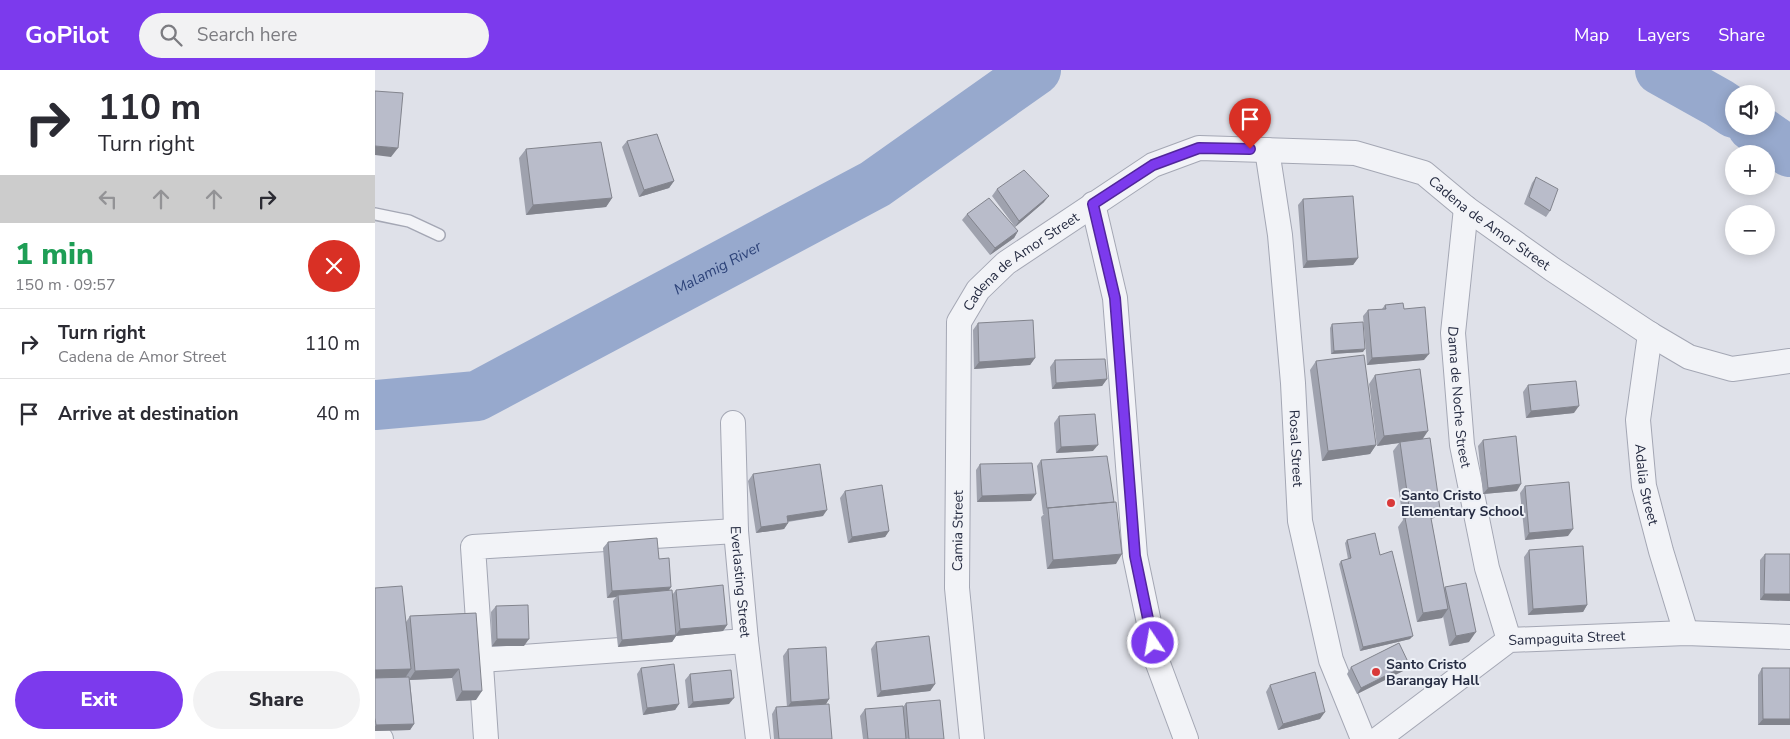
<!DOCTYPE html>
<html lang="en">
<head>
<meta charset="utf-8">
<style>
  :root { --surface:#fff; --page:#f2f2f3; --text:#2b2b33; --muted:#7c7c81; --line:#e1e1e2; --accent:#7c3aed }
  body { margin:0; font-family:"Nunito Sans",sans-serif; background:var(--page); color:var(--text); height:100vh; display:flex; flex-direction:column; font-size:19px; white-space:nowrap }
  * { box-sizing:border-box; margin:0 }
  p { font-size:16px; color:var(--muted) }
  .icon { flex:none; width:28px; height:28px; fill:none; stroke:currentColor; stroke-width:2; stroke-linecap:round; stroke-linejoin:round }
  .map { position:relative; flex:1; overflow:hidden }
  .panel { display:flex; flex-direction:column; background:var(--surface); width:375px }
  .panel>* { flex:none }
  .hud { background:#fff; color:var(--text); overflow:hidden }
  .controls { position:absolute; left:1350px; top:15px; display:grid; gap:10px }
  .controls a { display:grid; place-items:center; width:50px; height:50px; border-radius:50%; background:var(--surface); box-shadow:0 2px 12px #0003; font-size:25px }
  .pin { position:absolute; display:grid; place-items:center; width:42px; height:42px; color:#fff; margin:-51px -21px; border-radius:50% 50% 50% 0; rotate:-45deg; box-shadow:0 0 5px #0007 }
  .pin .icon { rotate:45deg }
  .me { position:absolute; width:55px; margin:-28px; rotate:348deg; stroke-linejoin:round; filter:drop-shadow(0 0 4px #0008) }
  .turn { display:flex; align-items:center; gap:18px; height:105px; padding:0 15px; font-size:22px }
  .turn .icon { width:65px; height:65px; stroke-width:2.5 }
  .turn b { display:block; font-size:35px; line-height:42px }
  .lanes { display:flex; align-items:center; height:48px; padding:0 15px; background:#0003; justify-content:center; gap:25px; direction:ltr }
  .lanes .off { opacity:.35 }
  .round { display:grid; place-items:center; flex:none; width:52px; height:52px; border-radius:26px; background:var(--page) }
  .summary { display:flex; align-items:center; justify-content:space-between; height:85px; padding:0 15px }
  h1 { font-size:30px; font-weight:800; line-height:38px; color:#1e9e55 }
  .cta { display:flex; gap:10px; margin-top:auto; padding:10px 15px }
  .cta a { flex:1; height:58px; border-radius:30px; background:var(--accent); color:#fff; font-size:20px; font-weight:800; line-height:58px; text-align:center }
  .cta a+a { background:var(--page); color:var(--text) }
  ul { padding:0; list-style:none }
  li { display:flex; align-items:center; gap:15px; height:70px; padding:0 15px; border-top:1px solid var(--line) }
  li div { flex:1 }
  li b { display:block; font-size:19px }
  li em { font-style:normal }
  header { display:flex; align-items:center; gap:30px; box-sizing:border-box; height:70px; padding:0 25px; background:var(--accent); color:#fff }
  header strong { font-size:24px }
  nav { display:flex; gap:28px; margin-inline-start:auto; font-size:18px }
  .search { width:350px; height:45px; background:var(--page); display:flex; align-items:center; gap:12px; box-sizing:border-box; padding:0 18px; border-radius:28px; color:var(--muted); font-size:19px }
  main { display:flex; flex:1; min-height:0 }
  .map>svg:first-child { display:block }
</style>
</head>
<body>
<header>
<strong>GoPilot</strong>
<div class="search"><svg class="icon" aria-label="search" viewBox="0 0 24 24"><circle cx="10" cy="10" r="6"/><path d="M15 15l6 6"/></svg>Search here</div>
<nav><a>Map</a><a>Layers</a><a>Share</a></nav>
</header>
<main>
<section class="panel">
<div class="hud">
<div class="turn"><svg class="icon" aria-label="right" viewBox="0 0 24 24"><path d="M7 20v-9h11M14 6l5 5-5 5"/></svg><div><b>110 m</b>Turn right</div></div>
<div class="lanes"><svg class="icon off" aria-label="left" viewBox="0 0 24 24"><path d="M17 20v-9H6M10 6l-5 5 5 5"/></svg><svg class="icon off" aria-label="ahead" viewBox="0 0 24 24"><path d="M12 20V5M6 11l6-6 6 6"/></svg><svg class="icon off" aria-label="ahead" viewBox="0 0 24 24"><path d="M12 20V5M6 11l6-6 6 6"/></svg><svg class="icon" aria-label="right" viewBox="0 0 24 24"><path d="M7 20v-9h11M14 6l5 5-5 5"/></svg></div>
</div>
<div class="summary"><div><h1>1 min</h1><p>150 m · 09:57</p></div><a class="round" style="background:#d93025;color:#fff"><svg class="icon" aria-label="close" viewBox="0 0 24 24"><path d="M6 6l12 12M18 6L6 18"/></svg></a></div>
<ul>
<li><svg class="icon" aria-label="right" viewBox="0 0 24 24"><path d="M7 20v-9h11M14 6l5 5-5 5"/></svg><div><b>Turn right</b><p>Cadena de Amor Street</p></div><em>110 m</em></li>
<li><svg class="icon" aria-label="arrive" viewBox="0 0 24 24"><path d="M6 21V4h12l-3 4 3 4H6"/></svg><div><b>Arrive at destination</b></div><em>40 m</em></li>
</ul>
<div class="cta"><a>Exit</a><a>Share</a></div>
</section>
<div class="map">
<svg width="1415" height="669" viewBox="0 0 1415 669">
  <rect width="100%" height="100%" fill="#dfe1e9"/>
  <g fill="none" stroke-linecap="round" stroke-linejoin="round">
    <g stroke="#97a9cd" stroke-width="50">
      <path d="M1285,0L1344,33L1359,43"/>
      <path d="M1377,56L1415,82"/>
      <path id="s1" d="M0,335L102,326L500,114L661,0"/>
    </g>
    <defs>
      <path id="lane" d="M0,144L34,151L64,165"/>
      <g id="street">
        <path id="s2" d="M892,80L905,165L918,313L925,451L956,590L988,669"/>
        <path d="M718,134L740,228L760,486L782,591L811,669"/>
        <path id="s3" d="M1091,138L1078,263L1087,375L1112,498L1134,570"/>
        <path id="s4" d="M1275,264L1263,350L1269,416L1286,481L1311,563"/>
        <path id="s5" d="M358,353L361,461L371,571L383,669"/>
        <path d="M105,590L371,571"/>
        <path d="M0,667L6,669"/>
        <path d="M111,669L98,477L361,461"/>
        <path id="s6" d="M597,669L582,518L584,252L603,220L631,193L778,95L824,78L980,83L1049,103L1091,138L1177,199L1275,264L1314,287L1357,299L1415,291"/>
        <path id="s7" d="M1003,669L1134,570L1311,563L1415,567"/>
      </g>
    </defs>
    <use href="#lane" stroke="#a4a7b4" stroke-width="14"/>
    <use href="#street" stroke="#a4a7b4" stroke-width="26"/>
    <use href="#lane" stroke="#f2f3f7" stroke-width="11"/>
    <use href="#street" stroke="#f2f3f7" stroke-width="24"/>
  </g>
  <path fill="#9fa2ae" d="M252,71L299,111L294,118L264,127L247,77Z
    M151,79L237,128L231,137L151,145L144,88Z
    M1161,107L1175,141L1171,147L1149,134L1157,113Z
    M622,119L669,132L640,157L617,126Z
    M928,129L983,188L978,195L928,198L923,135Z
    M592,144L643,161L639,168L615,185L587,150Z
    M1010,235L1029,239L1049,290L992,295L988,246L993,240L1007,239Z
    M603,253L660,288L655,295L599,299L598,260Z
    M957,254L988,282L956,284L955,258Z
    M680,290L732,309L727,316L677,319L675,297Z
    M941,291L1001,375L995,384L947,391L935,300Z
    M1000,305L1048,369L1059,448L1056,449L1069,518L1070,517L1094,572L1074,576L1068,546L1067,548L1042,552L1023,457L1028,450L1018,381L1024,373L1002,376L994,314Z
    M1153,315L1199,343L1151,348L1148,322Z
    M684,346L718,381L681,383L679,353Z
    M1108,370L1142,421L1108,424L1103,376Z
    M666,390L739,432L741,494L672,499L666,447L669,444H668L662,396Z
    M605,394L656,431L602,432L601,400Z
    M378,404L448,446L413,452V453L409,459L381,463L373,411Z
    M1150,416L1193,466L1150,470L1145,423Z
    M470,421L514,461L510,467L473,473L465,428Z
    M972,470L1005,485L1035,569L985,581L964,494L966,491L973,489L970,473Z
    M233,472L284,489L296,517L294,520L297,525L301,520L352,555L348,561L301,566L297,572L243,577L238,531L241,527L232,528L228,478Z
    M1154,480L1212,535L1208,542L1153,545L1149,487Z
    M1390,484L1415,531L1385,530V490Z
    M0,518L31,552L35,546L101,543V630L81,631L77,608L35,610L39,654L35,660L0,661Z
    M121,536L149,576H117L116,542Z
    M501,572L560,614L555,621L502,627L496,579Z
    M413,579L454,629L450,634L457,669H399L397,644L401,637H412L408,586Z
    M1034,594L1030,600L982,624L972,604L976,597Z
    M266,598L304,634L300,640L268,645L262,604Z
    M1387,598L1415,655H1383V605Z
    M315,604L354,634L313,638L310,610Z
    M895,615L945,649L903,660L891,622Z
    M531,633L569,669H488L485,646L490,639L528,637Z"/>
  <path fill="#82848d" d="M0,76L23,78L16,87L0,85Z
    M299,111L294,118L264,127L269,120Z
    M674,126L669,132L640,157L644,151Z
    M237,128L231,137L151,145L158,135Z
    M643,161L639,168L615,185L620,178Z
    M983,188L978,195L928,198L932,191Z
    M990,279L988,282L956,284L959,281Z
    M1054,284L1049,290L992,295L997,288Z
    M660,288L655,295L599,299L604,292Z
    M732,309L727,316L677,319L681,313Z
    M1204,336L1199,343L1151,348L1156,341Z
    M1053,361L1047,370L1025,372L1024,373L1002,376L1009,366Z
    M723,375L718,381L681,383L686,377Z
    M1001,375L995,384L947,391L953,381Z
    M1146,414L1142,421L1108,424L1113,418Z
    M661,424L656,431L602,432L607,426Z
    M1065,439L1059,448L1030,452V450L1035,443Z
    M452,440L448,446L408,452L412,446Z
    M413,453L409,459L381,463L386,457Z
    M1198,459L1193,466L1150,470L1154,463Z
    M514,461L510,467L473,473L477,467Z
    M747,484L741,494L672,499L678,490Z
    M296,517L292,523L243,525L241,527L232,528L237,521Z
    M1389,524H1415V531L1385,530Z
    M1212,535L1208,542L1153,545L1158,539Z
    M1073,539L1067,548L1042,552L1048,543Z
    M352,555L348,561L301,566L297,572L243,577L247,570L301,565L305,559Z
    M1101,562L1094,572L1074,576L1081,566Z
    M1038,566L1035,569L985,581L988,577Z
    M122,569H154L149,576H117Z
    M1034,594L1030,600L982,624L986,618Z
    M36,599L30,608L0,609V600Z
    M84,599L77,608L34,610L40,601Z
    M560,614L555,621L502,627L506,621Z
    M87,621H107L101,630L81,631Z
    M359,628L354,634L313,638L318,632Z
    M454,629L450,636L412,638L416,632Z
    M304,634L300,640L268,645L272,638Z
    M950,642L945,649L903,660L908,654Z
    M1388,649H1415V655H1383Z
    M39,654L35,660L0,661V656L1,655Z"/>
  <path fill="#b9bcca" stroke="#82848d" d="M0,21L28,23L23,78L0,76Z
    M282,64L299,111L269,120L252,71Z
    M226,72L237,128L158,135L151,79Z
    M649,100L674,126L644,151L622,119Z
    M1161,107L1183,119L1175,141L1154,127Z
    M978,126L983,188L932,191L928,129Z
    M614,128L643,161L620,178L592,144Z
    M1028,233L1029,239L1050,237L1054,284L997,288L993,240L1011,239L1010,235Z
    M658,250L660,288L604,292L603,253Z
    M988,252L990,279L959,281L957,254Z
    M989,285L1001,375L953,381L941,291Z
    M730,289L732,309L681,313L680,290Z
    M1045,299L1053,361L1009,366L1000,305Z
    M1201,311L1204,336L1156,341L1153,315Z
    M720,344L723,375L686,377L684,346Z
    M1141,366L1146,414L1113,418L1108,370Z
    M1055,368L1065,439L1035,443L1025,372Z
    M732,386L739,432L672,438L666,390Z
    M657,393L661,424L607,426L605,394Z
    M445,394L452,440L412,446L413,453L386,457L378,404Z
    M1194,412L1198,459L1154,463L1150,416Z
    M507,415L514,461L477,467L470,421Z
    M741,432L747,484L678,490L673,438Z
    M1055,443L1073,539L1048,543L1030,448Z
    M1000,463L1005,485L1017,481L1038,566L988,577L966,491L976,488L972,470Z
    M282,468L284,489L294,488L296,517L237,521L233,472Z
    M1208,476L1212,535L1158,539L1154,480Z
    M1390,484H1415V524H1389Z
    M1091,513L1101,562L1081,566L1070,517Z
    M348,515L352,555L305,559L301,520Z
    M27,516L36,599L0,600V518Z
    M297,520L301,565L247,570L243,525Z
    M153,535L154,569H122L121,536Z
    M101,543L107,621H87L84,599L40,601L35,546Z
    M554,566L560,614L506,621L501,572Z
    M1024,573L1034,594L986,618L976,597Z
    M451,577L454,629L416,632L413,579Z
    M299,594L304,634L272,638L266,598Z
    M1387,598H1415V649H1388Z
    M356,600L359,628L318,632L315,604Z
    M940,602L950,642L908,654L895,615Z
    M34,607L39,654L1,655L0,648V608Z
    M565,630L569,669H534L531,633Z
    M454,634L457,669H404L401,637Z
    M528,636L531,669H493L490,639Z"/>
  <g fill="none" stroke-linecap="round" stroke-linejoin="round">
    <defs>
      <path id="route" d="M778,573L760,486L740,228L718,134L778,95L824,78L875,79"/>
    </defs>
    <use href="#route" stroke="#51269a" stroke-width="12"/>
    <use href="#route" stroke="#7c3aed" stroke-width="9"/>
  </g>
  <g fill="#d93939" stroke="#eef1f7" stroke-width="2">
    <circle cx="1016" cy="433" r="5"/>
    <circle cx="1001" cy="602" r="5"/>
  </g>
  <g text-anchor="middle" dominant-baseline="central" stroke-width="4" stroke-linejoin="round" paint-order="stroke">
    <g font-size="14" fill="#262c42" stroke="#eef1f7">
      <text stroke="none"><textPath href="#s6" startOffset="1030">Cadena de Amor Street</textPath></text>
      <text stroke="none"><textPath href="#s6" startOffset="506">Cadena de Amor Street</textPath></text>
      <text stroke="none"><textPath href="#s3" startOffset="190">Dama de Noche Street</textPath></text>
      <text stroke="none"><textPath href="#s2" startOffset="300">Rosal Street</textPath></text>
      <text stroke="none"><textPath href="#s4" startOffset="152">Adalia Street</textPath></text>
      <text stroke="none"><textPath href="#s6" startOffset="209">Camia Street</textPath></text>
      <text stroke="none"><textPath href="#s5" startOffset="159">Everlasting Street</textPath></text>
      <text stroke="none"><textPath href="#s7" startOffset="222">Sampaguita Street</textPath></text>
    </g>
    <g font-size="14" font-weight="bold" fill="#262c42" stroke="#eef1f7" text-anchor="start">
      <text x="1026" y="425">Santo Cristo<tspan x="1026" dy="16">Elementary School</tspan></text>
      <text x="1011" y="594">Santo Cristo<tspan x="1011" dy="16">Barangay Hall</tspan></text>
    </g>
    <g font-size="15" font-style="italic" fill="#2d4379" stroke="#eef1f7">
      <text stroke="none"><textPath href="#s1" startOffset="375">Malamig River</textPath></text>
    </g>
  </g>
</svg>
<div class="controls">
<a><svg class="icon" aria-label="sound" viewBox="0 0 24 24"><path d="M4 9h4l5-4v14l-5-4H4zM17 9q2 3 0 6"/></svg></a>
<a>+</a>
<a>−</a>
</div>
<div class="pin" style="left:875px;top:79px;background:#d93025"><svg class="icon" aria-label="arrive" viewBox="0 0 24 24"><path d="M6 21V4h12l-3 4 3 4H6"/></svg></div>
<svg class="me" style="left:778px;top:573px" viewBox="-20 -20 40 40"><circle r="17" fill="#7c3aed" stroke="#fff" stroke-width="3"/><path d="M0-11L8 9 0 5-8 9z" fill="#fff"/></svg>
</div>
</main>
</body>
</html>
